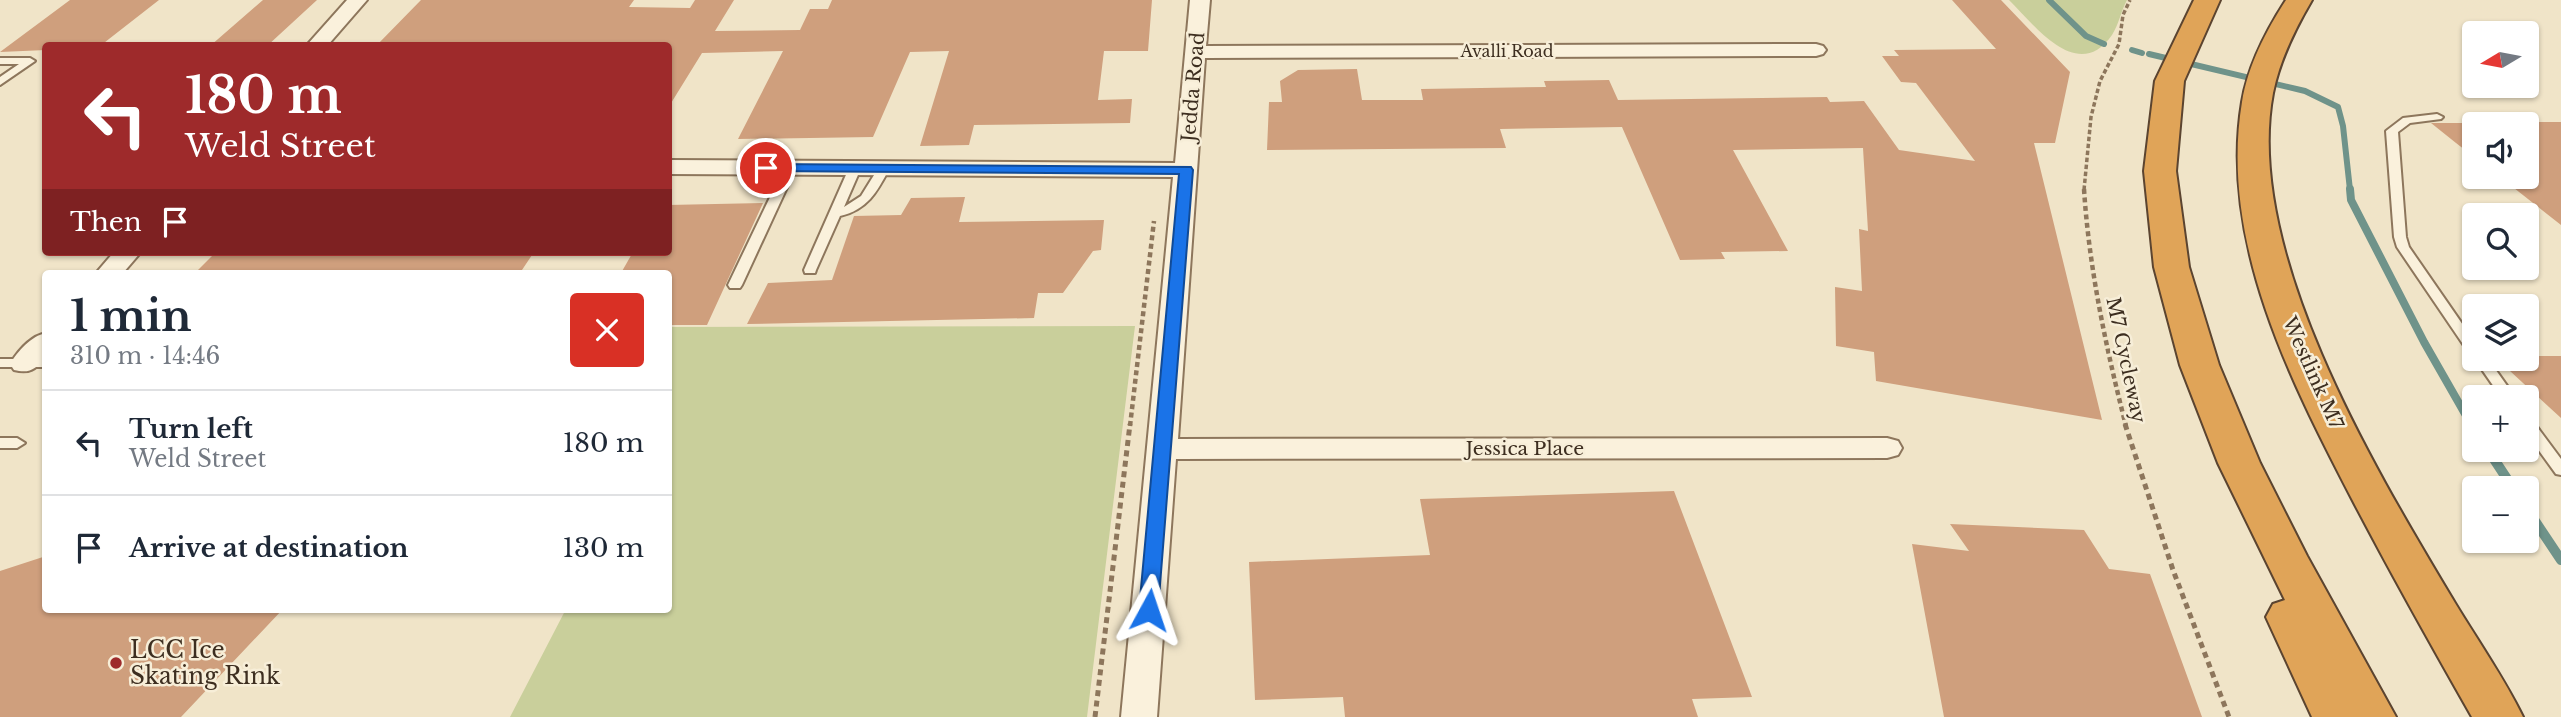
<!DOCTYPE html>
<html lang="en">
<head>
<meta charset="utf-8">
<style>
  :root { --surface:#fff; --page:#f6f6f7; --text:#1f2937; --muted:#747a83; --line:#e0e1e3 }
  body { margin:0; font-family:"Libre Baskerville",serif; background:var(--page); color:var(--text); height:100vh; display:flex; flex-direction:column; font-size:26px; white-space:nowrap }
  * { box-sizing:border-box; margin:0 }
  p { font-size:23px; color:var(--muted) }
  .icon { flex:none; width:38px; height:38px; fill:none; stroke:currentColor; stroke-width:2; stroke-linecap:round; stroke-linejoin:round }
  .map { position:relative; flex:1; overflow:hidden }
  .drawer { position:absolute; left:42px; top:270px; width:630px; height:343px; display:flex; flex-direction:column; background:var(--surface); border-radius:7px; box-shadow:0 2px 5px #0004 }
  .drawer>* { flex:none }
  .banner { position:absolute; left:42px; top:42px; width:630px; height:214px; border-radius:7px; box-shadow:0 2px 5px #0004; background:#9e2a2b; color:#fff; overflow:hidden }
  .needle { width:46px; rotate:260deg }
  .tools { position:absolute; left:2462px; top:21px; display:grid; gap:14px }
  .tools a { display:grid; place-items:center; width:77px; height:77px; border-radius:7px; background:var(--surface); box-shadow:0 2px 5px #0004; font-size:35px }
  .pin { position:absolute; display:grid; place-items:center; width:60px; height:60px; color:#fff; margin:-30px; border:4px solid #fff; border-radius:50%; box-shadow:0 2px 7px #0007 }
  .me { position:absolute; width:77px; margin:-38px; rotate:5deg; stroke-linejoin:round; filter:drop-shadow(0 0 5px #0008) }
  .turn { display:flex; align-items:center; gap:24px; height:147px; padding:0 28px; font-size:32px }
  .turn .icon { width:91px; height:91px; stroke-width:2.5 }
  .turn b { display:block; font-size:49px; line-height:60px }
  .then { display:flex; align-items:center; height:66px; padding:0 28px; background:#0003; gap:14px; font-size:26px }
  .round { display:grid; place-items:center; flex:none; width:74px; height:74px; border-radius:7px; background:var(--page) }
  .summary { display:flex; align-items:center; justify-content:space-between; height:119px; padding:0 28px }
  h1 { font-size:42px; font-weight:700; line-height:52px }
  ul { padding:0; list-style:none }
  li { display:flex; align-items:center; gap:21px; height:105px; padding:0 28px; border-top:2px solid var(--line) }
  li div { flex:1 }
  li b { display:block; font-size:26px }
  li em { font-style:normal }
  .map>svg:first-child { display:block }
</style>
</head>
<body>
<div class="map">
<svg width="2561" height="717" viewBox="0 0 2561 717">
  <rect width="100%" height="100%" fill="#f0e4c8"/>
  <path fill="#c9cf9b" d="M2009,0H2127C2121,11 2119,24 2112,35C2078,84 2035,26 2009,0Z
    M1135,326L1087,717H510L566,609H668L669,327Z"/>
  <g fill="none" stroke-linecap="round" stroke-linejoin="round">
    <path stroke="#6f938a" stroke-width="6" d="M2049,0L2086,36L2104,44
      M2132,50L2142,53
      M2149,54L2305,91L2338,107L2343,126L2350,190"/>
    <path stroke="#6f938a" stroke-width="8" d="M2350,189L2351,200L2424,342L2472,426"/>
    <path stroke="#6f938a" stroke-width="10" d="M2471,424L2474,430
      M2488,450L2513,488
      M2527,509L2561,560"/>
  </g>
  <path fill="#cf9f7d" d="M70,0H159L100,46H46V50L0,52Z
    M263,0H317L267,46H210Z
    M421,0H634L629,7L690,8L695,0H734L715,31L800,30L810,9H828L832,0H1152L1148,51H1104L1098,100L1132,99L1130,123L974,125L969,145L920,146L949,51L910,52L873,137L738,139L783,51L702,53L668,108V46H376Z
    M1952,0H2001L2070,72L2055,143H2034L2102,420L1876,381L1874,352L1836,346L1835,287L1862,291L1859,229L1868,231L1863,148L1733,150L1788,251L1721,252L1725,259L1680,260L1622,127L1500,129L1506,148L1267,150L1269,102H1282L1280,81L1298,70L1357,69L1362,100H1423L1421,89L1546,87L1544,81L1609,80L1618,100L1827,97L1830,102L1864,101L1899,150L1975,161L1916,83L1901,82L1882,56H1899L1894,50L1996,49Z
    M2527,122H2561V225L2500,177H2527Z
    M2431,123H2474V157L2456,143Z
    M965,197L959,222L1104,220L1101,250L1093,251L1063,293H1038L1034,318L747,324L768,283L832,280L854,216L901,215L911,198Z
    M763,203L707,325H668V273H621L633,252H668V205Z
    M216,252H534L520,273H195Z
    M2527,356H2561V418L2497,359H2527Z
    M1674,491L1752,697L1692,699L1698,717H1345L1343,697L1255,700L1249,562L1430,555L1420,499Z
    M1950,524L2084,530L2109,569L2150,574L2202,717H1944L1912,544L1969,551Z
    M46,556V609H283L181,717H0V571Z"/>
  <g fill="none" stroke-linecap="round" stroke-linejoin="round">
    <defs>
      <path id="service" d="M0,58H30L35,61L0,85V77L19,64H0Z
        M2437,114L2443,117L2441,119L2410,123L2398,132L2406,237L2409,247L2474,341V354L2469,353L2397,247L2394,237L2386,131L2403,118Z
        M790,165L796,168L742,285L740,288H730L728,285L784,168Z
        M855,165L861,168L844,207L861,196L879,167L883,165L889,169C877,192 867,210 840,216L816,270L815,273H805L804,270L849,168Z
        M2474,358L2488,359L2515,397H2501Z
        M0,359H46V367H0Z
        M2527,418L2532,420L2561,459V475L2556,474L2527,434Z
        M0,438H17L25,443L17,448H0Z"/>
      <path id="minor" d="M347,0H367L327,46H306Z
        M1190,0H1210L1206,46L1816,44L1823,46L1826,50L1823,54L1816,56L1205,58L1178,439L1887,438L1898,441L1902,448L1898,455L1887,458L1176,459L1157,717H1121L1173,177L668,174V160L1175,163Z
        M114,252H141L123,273H96Z
        M46,333V358C35,369 30,374 14,370L10,364C18,351 31,336 46,333Z"/>
      <path id="motorway" d="M2194,0H2220L2184,81L2176,171L2189,267L2219,365L2260,463L2307,556L2396,717H2312L2266,617L2273,604L2285,600L2218,463L2180,365L2154,267L2144,171L2155,81Z
        M2286,0H2312C2295,29 2280,59 2273,93C2243,252 2376,471 2455,603C2478,641 2504,678 2523,717H2472C2431,645 2390,572 2352,499C2290,380 2219,240 2242,102C2248,65 2266,31 2286,0Z"/>
    </defs>
    <use href="#service" stroke="#8d765c" stroke-width="4"/>
    <use href="#minor" stroke="#8d765c" stroke-width="4"/>
    <use href="#motorway" stroke="#5b4430" stroke-width="4"/>
    <path stroke="#8d765c" stroke-width="3.5" stroke-dasharray="4.5 2.5" stroke-linecap="butt" d="M2084,190L2091,117L2100,81L2119,44L2123,15L2130,0"/>
    <path stroke="#8d765c" stroke-width="4.5" stroke-dasharray="5 3.5" stroke-linecap="butt" d="M2084,189C2089,268 2106,348 2126,426
      M1130,426L1154,221"/>
    <path stroke="#8d765c" stroke-width="5" stroke-dasharray="6 4.5" stroke-linecap="butt" d="M2125,424L2173,570L2229,717
      M1095,717L1130,424"/>
    <use href="#service" fill="#faf1dc" fill-rule="evenodd"/>
    <use href="#minor" fill="#faf1dc" fill-rule="evenodd"/>
    <use href="#motorway" fill="#e0a458" fill-rule="evenodd"/>
  </g>
  <path fill="#1a73e8" stroke="#114b97" stroke-width="2" d="M766,164L1191,167L1193,170L1158,610L1155,615L1149,617L1142,615L1139,610L1179,174L761,171L759,168Z"/>
  <circle fill="#9e2a2b" stroke="#f7eed8" stroke-width="2.5" cx="116" cy="663" r="7"/>
  <g text-anchor="middle" dominant-baseline="central" stroke-width="5" stroke-linejoin="round" paint-order="stroke">
    <g font-size="16" fill="#3d2e20" stroke="#f7eed8">
      <text x="1507" y="51">Avalli Road</text>
    </g>
    <g font-size="19" fill="#3d2e20" stroke="#f7eed8">
      <text transform="translate(1193 87) rotate(-85)">Jedda Road</text>
      <text transform="translate(2126 360) rotate(78)">M7 Cycleway</text>
      <text transform="translate(2313 373) rotate(66)">Westlink M7</text>
      <text x="1525" y="448">Jessica Place</text>
    </g>
    <g font-size="23" fill="#3d2e20" stroke="#f7eed8" text-anchor="start">
      <text x="130" y="650">LCC Ice<tspan x="130" dy="26">Skating Rink</tspan></text>
    </g>
  </g>
</svg>
<div class="tools">
<a><svg class="needle" viewBox="-14 -14 28 28"><path d="M0-13l5 13h-10z" fill="#e53935"/><path d="M0 13l5-13h-10z" fill="#747a83"/></svg></a>
<a><svg class="icon" aria-label="sound" viewBox="0 0 24 24"><path d="M4 9h4l5-4v14l-5-4H4zM17 9q2 3 0 6"/></svg></a>
<a><svg class="icon" aria-label="search" viewBox="0 0 24 24"><circle cx="10" cy="10" r="6"/><path d="M15 15l6 6"/></svg></a>
<a><svg class="icon" aria-label="layers" viewBox="0 0 24 24"><path d="M12 4l9 5-9 5-9-5zM3 14l9 5 9-5"/></svg></a>
<a>+</a>
<a>−</a>
</div>
<div class="pin" style="left:766px;top:168px;background:#d93025"><svg class="icon" aria-label="arrive" viewBox="0 0 24 24"><path d="M6 21V4h12l-3 4 3 4H6"/></svg></div>
<svg class="me" style="left:1149px;top:610px" viewBox="-20 -20 40 40"><path d="M0-17L14 15 0 8-14 15z" fill="#1a73e8" stroke="#fff" stroke-width="4"/></svg>
<div class="banner">
<div class="turn"><svg class="icon" aria-label="left" viewBox="0 0 24 24"><path d="M17 20v-9H6M10 6l-5 5 5 5"/></svg><div><b>180 m</b>Weld Street</div></div>
<div class="then">Then<svg class="icon" aria-label="arrive" viewBox="0 0 24 24"><path d="M6 21V4h12l-3 4 3 4H6"/></svg></div>
</div>
<section class="drawer">
<div class="summary"><div><h1>1 min</h1><p>310 m · 14:46</p></div><a class="round" style="background:#d93025;color:#fff"><svg class="icon" aria-label="close" viewBox="0 0 24 24"><path d="M6 6l12 12M18 6L6 18"/></svg></a></div>
<ul>
<li><svg class="icon" aria-label="left" viewBox="0 0 24 24"><path d="M17 20v-9H6M10 6l-5 5 5 5"/></svg><div><b>Turn left</b><p>Weld Street</p></div><em>180 m</em></li>
<li><svg class="icon" aria-label="arrive" viewBox="0 0 24 24"><path d="M6 21V4h12l-3 4 3 4H6"/></svg><div><b>Arrive at destination</b></div><em>130 m</em></li>
</ul>
</section>
</div>
</body>
</html>
